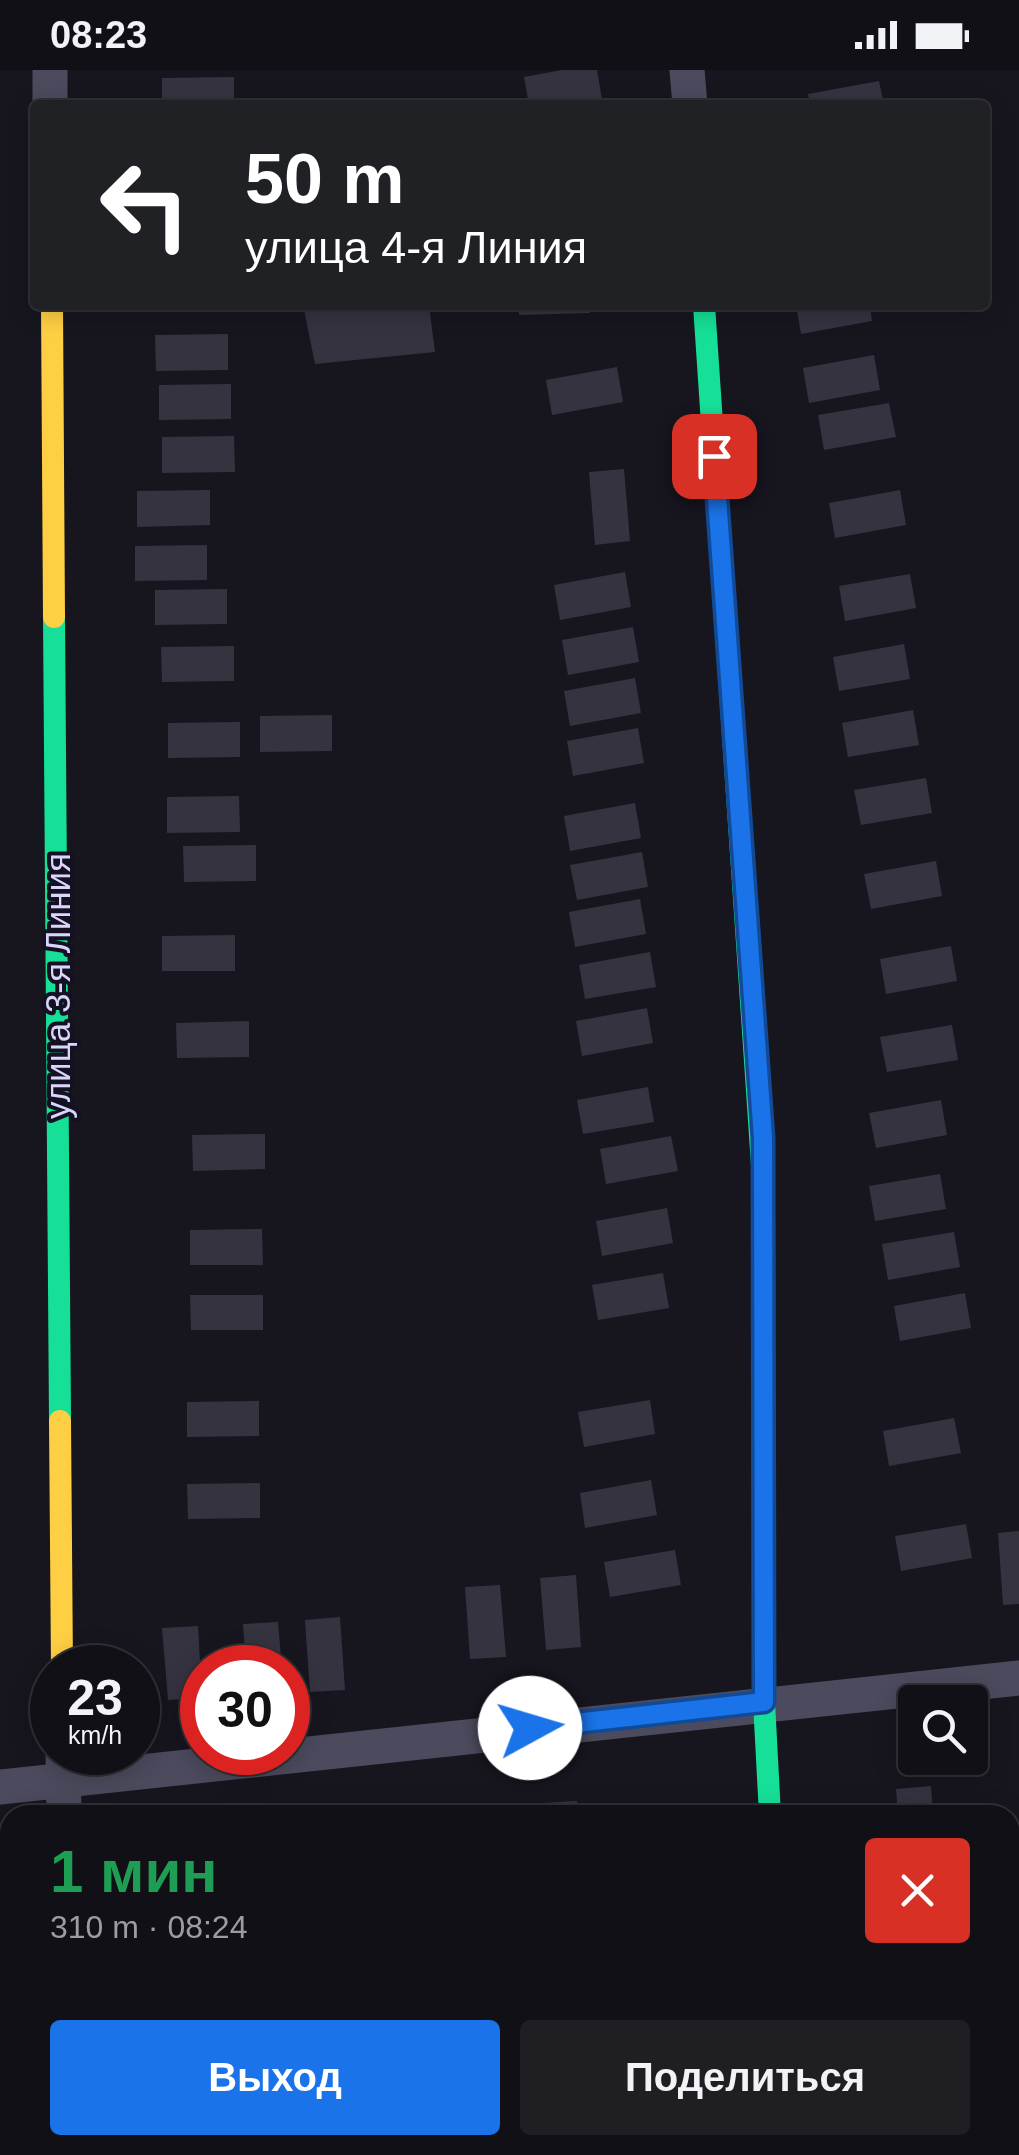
<!DOCTYPE html>
<html lang="ru">
<head>
<meta charset="utf-8">
<style>
  :root { --surface:#111016; --page:#1e1e23; --text:#f1f3f6; --muted:#9c9da1; --line:#303035; --accent:#1a73e8 }
  body { margin:0; font-family:Arial,sans-serif; background:var(--page); color:var(--text); height:100vh; display:flex; flex-direction:column; font-size:38px; white-space:nowrap }
  * { box-sizing:border-box; margin:0 }
  p { font-size:32px; color:var(--muted) }
  .icon { flex:none; width:55px; height:55px; fill:none; stroke:currentColor; stroke-width:2; stroke-linecap:round; stroke-linejoin:round }
  .map { position:relative; flex:1; overflow:hidden }
  .side { position:absolute; left:0px; top:1735px; width:1020px; height:350px; display:flex; flex-direction:column; background:var(--surface); border-radius:30px 30px 0 0; box-shadow:0 5px 25px #0003,0 0 0 2px var(--line) }
  .side>* { flex:none }
  .top-card { position:absolute; left:30px; top:30px; width:960px; height:210px; border-radius:10px; box-shadow:0 5px 25px #0003,0 0 0 2px var(--line); background:#202124; color:#fff; overflow:hidden }
  .buttons { position:absolute; left:898px; top:1615px; display:grid; gap:20px }
  .buttons a { display:grid; place-items:center; width:90px; height:90px; border-radius:10px; background:var(--surface); box-shadow:0 5px 25px #0003,0 0 0 2px var(--line); font-size:50px }
  .speed { position:absolute; left:30px; top:1575px; display:flex; gap:20px; font-size:50px; font-weight:700; text-align:center }
  .speed>* { display:grid; place-content:center; width:130px; height:130px; border-radius:50%; background:var(--surface); box-shadow:0 5px 25px #0003,0 0 0 2px var(--line); line-height:1 }
  .speed small { font-size:25px; font-weight:400 }
  .speed .limit { border:15px solid #d22; background:#fff; color:#111 }
  .pin { position:absolute; display:grid; place-items:center; width:85px; height:85px; color:#fff; margin:-42px; border-radius:20px; box-shadow:0 5px 15px #0006 }
  .me { position:absolute; width:110px; margin:-55px; rotate:84deg; stroke-linejoin:round; filter:drop-shadow(0 0 8px #0008) }
  .turn { display:flex; align-items:center; gap:35px; height:210px; padding:0 50px; font-size:45px }
  .turn .icon { width:130px; height:130px; stroke-width:2.5 }
  .turn b { display:block; font-size:70px; line-height:85px }
  .round { display:grid; place-items:center; flex:none; width:105px; height:105px; border-radius:10px; background:var(--page) }
  .summary { display:flex; align-items:center; justify-content:space-between; height:170px; padding:0 50px }
  h1 { font-size:60px; font-weight:800; line-height:75px; color:#1e9e55 }
  .cta { display:flex; gap:20px; margin-top:auto; padding:20px 50px }
  .cta a { flex:1; height:115px; border-radius:10px; background:var(--accent); color:#fff; font-size:40px; font-weight:800; line-height:115px; text-align:center }
  .cta a+a { background:var(--page); color:var(--text) }
  .status { display:flex; justify-content:space-between; align-items:center; height:70px; padding:0 50px; background:var(--surface); direction:ltr }
  .status svg { height:28px; fill:currentColor }
  .map>svg:first-child { display:block }
</style>
</head>
<body>
<div class="status"><b>08:23</b><svg viewBox="0 0 49 12"><path d="M0 12V9h3v3zM5 12V6h3v6zM10 12V3h3v9zM15 12V0h3v12zM26 1h20v11H26zM47 4h2v5h-2z"/></svg></div>
<div class="map">
<svg width="1019" height="2085" viewBox="0 0 1019 2085">
  <rect width="100%" height="100%" fill="#17151e"/>
  <path fill="#353340" d="M562,0H597L602,29L566,35H529L524,7Z
    M234,7V35H162V8Z
    M879,11L884,35H810L808,24Z
    M303,235H429L435,282L315,294Z
    M518,235H589L590,243L519,245Z
    M796,235H870L872,251L801,264Z
    M228,264V300L156,301L155,265Z
    M874,285L880,320L809,333L803,298Z
    M617,297L623,332L552,345L546,310Z
    M231,314V349L159,350V315Z
    M889,333L896,367L824,380L818,345Z
    M234,366L235,402L162,403V367Z
    M624,399L630,471L595,475L589,402Z
    M210,420V455L137,457V421Z
    M900,420L906,455L835,468L829,433Z
    M207,475V510L135,511V476Z
    M625,502L631,537L560,550L554,515Z
    M910,504L916,538L845,551L839,516Z
    M227,519V554L155,555V520Z
    M633,557L639,592L568,605L562,570Z
    M904,574L910,609L839,621L833,587Z
    M234,576V611L162,612L161,577Z
    M635,608L641,643L570,656L564,621Z
    M913,640L919,675L848,687L842,653Z
    M332,645V681L260,682V646Z
    M240,652V687L168,688V653Z
    M638,658L644,693L573,706L567,671Z
    M926,708L932,743L861,755L854,720Z
    M239,726L240,762L167,763V727Z
    M635,733L641,768L570,781L564,746Z
    M256,775V811L184,812L183,776Z
    M642,782L648,817L577,830L570,795Z
    M936,791L942,826L871,839L864,804Z
    M640,829L646,864L575,877L569,842Z
    M235,865V901H162V866Z
    M951,876L957,911L886,924L880,889Z
    M650,882L656,917L585,929L579,895Z
    M647,938L653,973L582,986L576,951Z
    M249,951V987L177,988L176,953Z
    M952,955L958,990L887,1002L880,967Z
    M648,1017L654,1052L583,1064L577,1030Z
    M941,1030L947,1065L876,1078L869,1043Z
    M265,1064V1099L193,1101L192,1065Z
    M671,1066L678,1101L606,1114L600,1079Z
    M940,1104L946,1139L875,1151L869,1116Z
    M667,1138L673,1173L602,1186L596,1151Z
    M262,1159L263,1195H190V1160Z
    M954,1162L960,1197L888,1210L882,1174Z
    M663,1203L669,1238L598,1250L592,1215Z
    M965,1223L971,1258L900,1271L894,1236Z
    M190,1225H263V1260H191Z
    M650,1330L655,1364L584,1377L578,1342Z
    M259,1331V1366L187,1367V1332Z
    M954,1348L961,1383L889,1396L883,1361Z
    M651,1410L657,1445L585,1458L580,1423Z
    M260,1413V1448L188,1449L187,1414Z
    M966,1454L972,1488L901,1501L895,1466Z
    M1019,1461V1534L1003,1535L998,1463Z
    M675,1480L681,1515L610,1527L604,1492Z
    M576,1505L581,1577L546,1580L540,1508Z
    M500,1515L506,1587L470,1589L465,1517Z
    M340,1547L345,1620L310,1622L305,1550Z
    M278,1552L282,1598H246L243,1554Z
    M198,1556L202,1628L168,1630L162,1558Z
    M931,1716L933,1745H898L896,1719Z
    M577,1731L578,1745H543L542,1733Z
    M478,1736L479,1745H443L442,1739Z
    M0,1776H10V1812H0Z
    M0,1838H10V1873H0Z
    M1019,1914V1950H1010V1915Z
    M162,2075H234V2085H162Z
    M641,2075H714V2085H642Z
    M972,2078V2085H900V2079Z"/>
  <g fill="none" stroke-linecap="round" stroke-linejoin="round">
    <path stroke="#4c4b5e" stroke-width="35" d="M50,0V35
      M687,0L690,35
      M63,1682L64,1745
      M0,1717L1019,1608
      M70,2075L71,2085
      M790,2075V2085"/>
    <path stroke="#16e098" stroke-width="22" d="M704,235L763,1110
      M54,547L60,1351
      M764,1484V1632L770,1745"/>
    <path stroke="#ffcf43" stroke-width="22" d="M52,235L54,547
      M763,1110L764,1484
      M60,1351L62,1598"/>
  </g>
  <g fill="none" stroke-linecap="round" stroke-linejoin="round">
    <defs>
      <path id="route" d="M530,1658L764,1632L763,1068L714,386"/>
    </defs>
    <use href="#route" stroke="#114b97" stroke-width="25"/>
    <use href="#route" stroke="#1a73e8" stroke-width="18"/>
  </g>
  <g text-anchor="middle" dominant-baseline="central" stroke-width="8" stroke-linejoin="round" paint-order="stroke">
    <g font-size="35" fill="#dad6fb" stroke="#141122">
      <text transform="translate(57 916) rotate(-90)">улица 3-я Линия</text>
    </g>
  </g>
</svg>
<div class="buttons">
<a><svg class="icon" aria-label="search" viewBox="0 0 24 24"><circle cx="10" cy="10" r="6"/><path d="M15 15l6 6"/></svg></a>
</div>
<div class="speed"><div>23<small>km/h</small></div><div class="limit">30</div></div>
<div class="pin" style="left:714px;top:386px;background:#d93025"><svg class="icon" aria-label="arrive" viewBox="0 0 24 24"><path d="M6 21V4h12l-3 4 3 4H6"/></svg></div>
<svg class="me" style="left:530px;top:1658px" viewBox="-20 -20 40 40"><circle r="19" fill="#fff"/><path d="M0-13L10 11 0 6-10 11z" fill="#1a73e8"/></svg>
<div class="top-card">
<div class="turn"><svg class="icon" aria-label="left" viewBox="0 0 24 24"><path d="M17 20v-9H6M10 6l-5 5 5 5"/></svg><div><b>50 m</b>улица 4-я Линия</div></div>
</div>
<section class="side">
<div class="summary"><div><h1>1 мин</h1><p>310 m · 08:24</p></div><a class="round" style="background:#d93025;color:#fff"><svg class="icon" aria-label="close" viewBox="0 0 24 24"><path d="M6 6l12 12M18 6L6 18"/></svg></a></div>
<div class="cta"><a>Выход</a><a>Поделиться</a></div>
</section>
</div>
</body>
</html>
